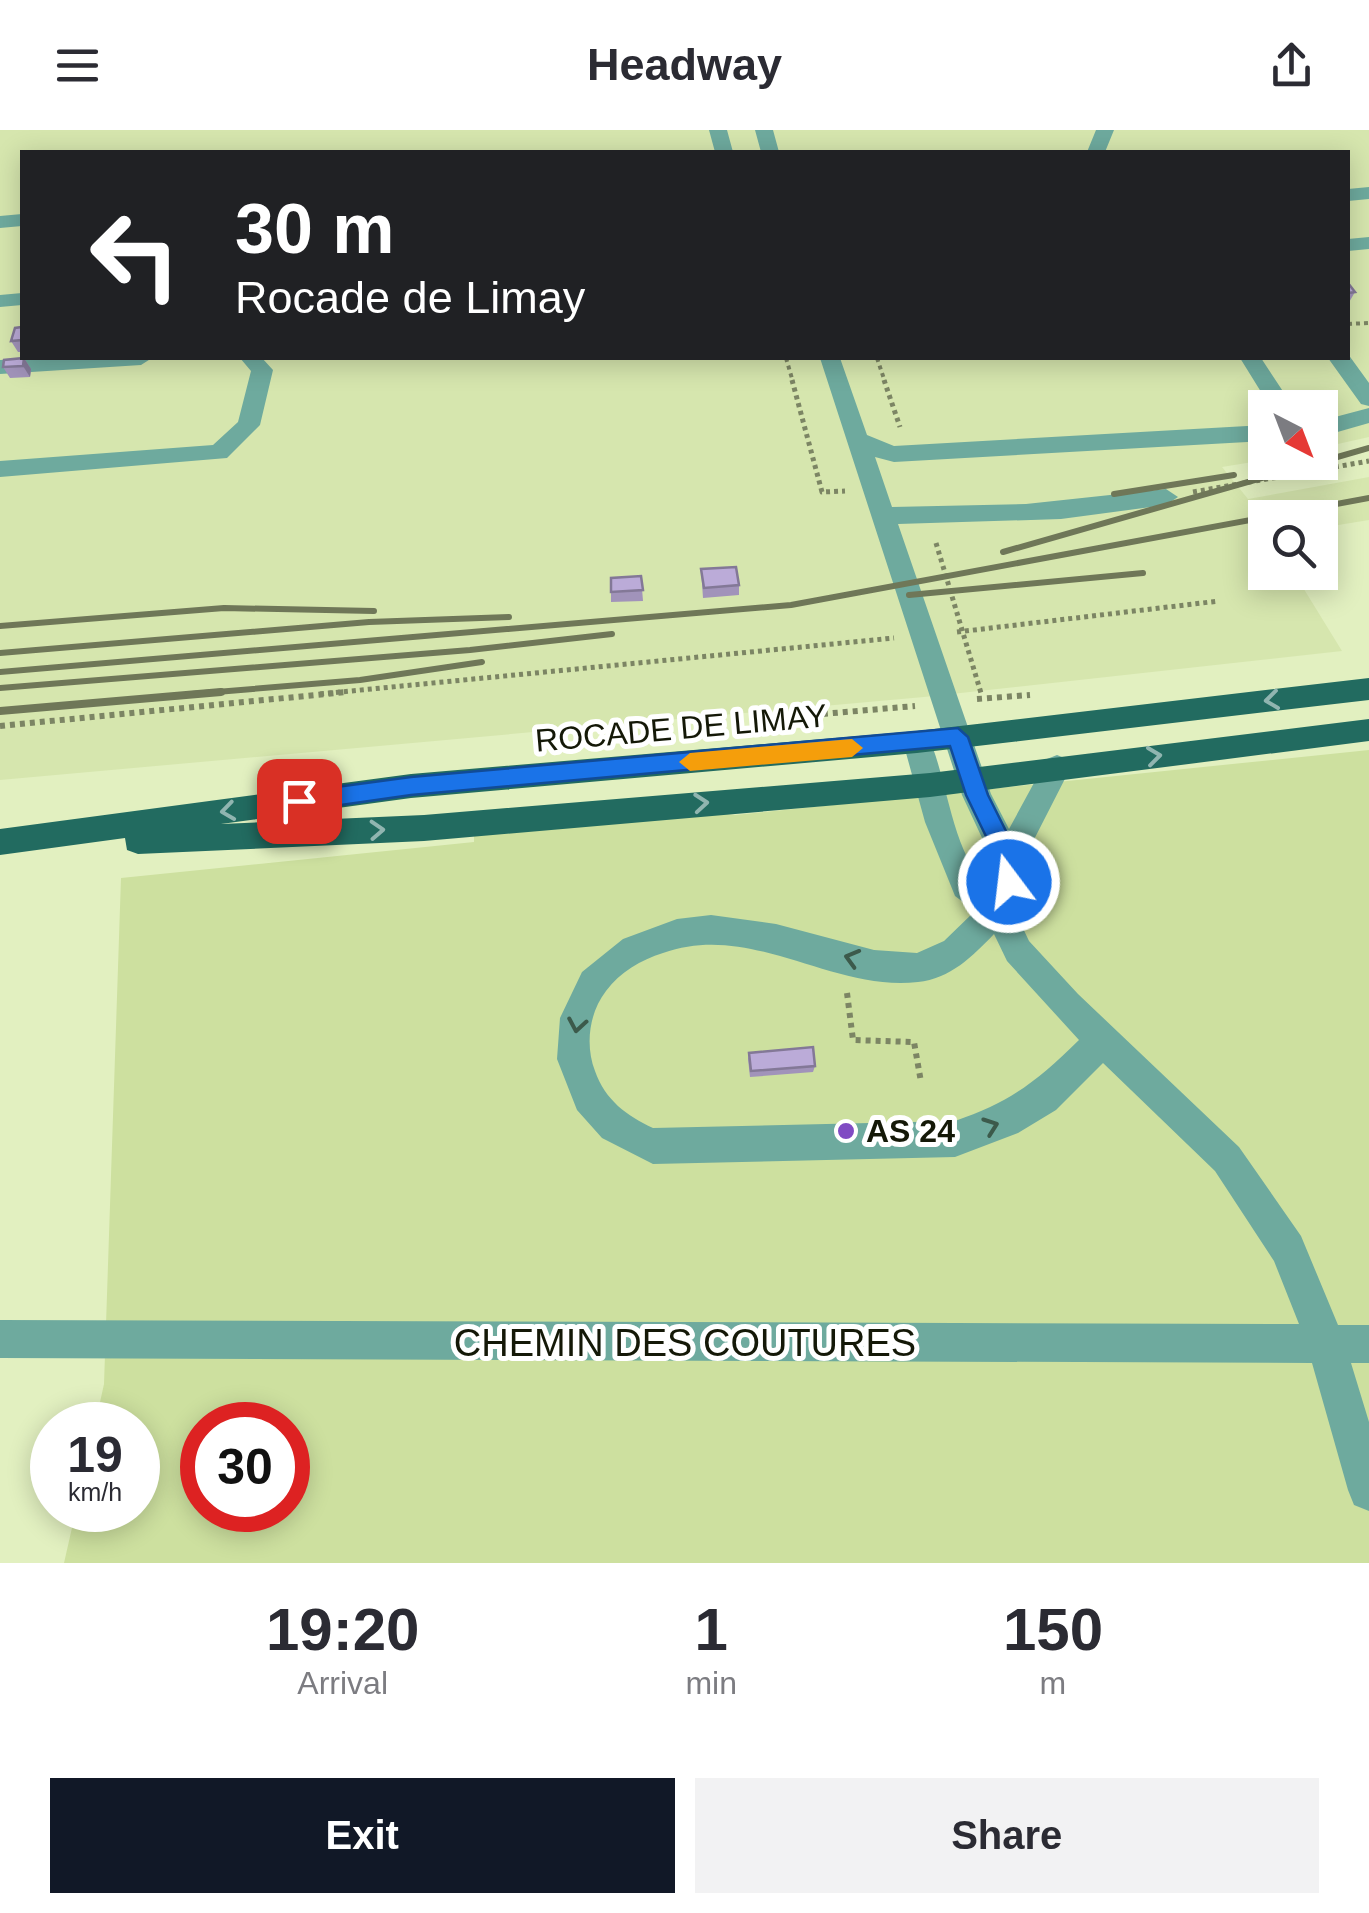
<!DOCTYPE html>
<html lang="en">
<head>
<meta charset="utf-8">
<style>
  :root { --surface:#fff; --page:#f2f2f3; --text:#2b2b33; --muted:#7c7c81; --accent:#111827 }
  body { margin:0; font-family:Arial,sans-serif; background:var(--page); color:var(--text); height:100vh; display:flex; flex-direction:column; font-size:38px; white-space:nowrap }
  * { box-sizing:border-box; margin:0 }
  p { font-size:32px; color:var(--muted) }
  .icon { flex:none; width:55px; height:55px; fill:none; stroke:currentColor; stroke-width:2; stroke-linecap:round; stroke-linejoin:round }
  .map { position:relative; height:1433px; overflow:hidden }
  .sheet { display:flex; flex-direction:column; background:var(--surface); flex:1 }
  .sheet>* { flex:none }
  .hud { position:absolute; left:20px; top:20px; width:1330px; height:210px; border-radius:0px; box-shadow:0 5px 25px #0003; background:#202124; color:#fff; overflow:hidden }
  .needle { width:65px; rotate:138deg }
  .fabs { position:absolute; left:1248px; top:260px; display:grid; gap:20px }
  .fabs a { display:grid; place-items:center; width:90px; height:90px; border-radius:0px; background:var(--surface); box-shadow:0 5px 25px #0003; font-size:50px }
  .speed { position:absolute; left:30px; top:1272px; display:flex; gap:20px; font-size:50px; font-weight:700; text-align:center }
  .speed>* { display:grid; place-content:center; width:130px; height:130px; border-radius:50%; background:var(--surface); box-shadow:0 5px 25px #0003; line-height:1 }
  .speed small { font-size:25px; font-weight:400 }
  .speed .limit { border:15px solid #d22; background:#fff; color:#111 }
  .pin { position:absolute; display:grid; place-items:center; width:85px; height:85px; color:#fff; margin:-42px; border-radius:20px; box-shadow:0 5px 15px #0006 }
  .me { position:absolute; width:110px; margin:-55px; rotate:345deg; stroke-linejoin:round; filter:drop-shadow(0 0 8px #0008) }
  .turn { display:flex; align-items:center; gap:35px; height:210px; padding:0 50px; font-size:45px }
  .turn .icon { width:130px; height:130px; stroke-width:2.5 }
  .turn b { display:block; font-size:70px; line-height:85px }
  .eta { display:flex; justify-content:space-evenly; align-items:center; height:170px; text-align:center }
  .eta b { font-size:60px; font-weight:700; line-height:70px }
  .primary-button { display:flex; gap:20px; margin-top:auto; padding:20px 50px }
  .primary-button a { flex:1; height:115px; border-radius:0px; background:var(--accent); color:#fff; font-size:40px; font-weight:700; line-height:115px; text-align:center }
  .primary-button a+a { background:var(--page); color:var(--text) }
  header { display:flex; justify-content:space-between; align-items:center; height:130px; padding:0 50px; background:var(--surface); font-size:45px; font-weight:700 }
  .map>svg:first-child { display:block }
</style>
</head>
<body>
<header><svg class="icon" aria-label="menu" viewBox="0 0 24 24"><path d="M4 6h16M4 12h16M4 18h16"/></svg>Headway<svg class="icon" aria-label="share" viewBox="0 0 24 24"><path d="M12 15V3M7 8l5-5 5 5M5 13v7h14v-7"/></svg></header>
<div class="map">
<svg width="1369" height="1433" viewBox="0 0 1369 1433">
  <rect width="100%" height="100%" fill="#e2f0c0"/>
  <path fill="#d6e6ae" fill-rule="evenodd" d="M0,0H1369V307L1320,318V278H1265V330L1222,337L1248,369L1369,347V390L1320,398V388H1265V442L1294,443L1342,521L924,567L0,650ZM22,22H1348V228H22Z"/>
  <path fill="#cde09f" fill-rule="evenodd" d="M1369,620V1433H64L76,1380H138V1295H95L104,1254L121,748L474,712V706L719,683L735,685ZM202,1295H288V1380H202Z"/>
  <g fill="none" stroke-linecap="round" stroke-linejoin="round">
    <path stroke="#7c8564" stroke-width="4" stroke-dasharray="4 4" stroke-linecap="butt" d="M1348,194L1369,193
      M786,228L793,252
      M877,228L885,252"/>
    <path stroke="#7c8564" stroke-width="5" stroke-dasharray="4 4" stroke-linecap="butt" d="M792,250L822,362L845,361
      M884,250L900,297
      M1193,362L1369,331
      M936,413L981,563
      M957,502L1219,471
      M320,564L894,508"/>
    <path stroke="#7c8564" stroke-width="6" stroke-dasharray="5 5" stroke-linecap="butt" d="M977,569L1030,565
      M800,592L799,586L915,576
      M0,596L346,562
      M847,863L853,910L914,912L921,952"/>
    <path fill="#6eaa9e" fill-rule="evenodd" d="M709,0H727L733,22H715Z
      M755,0H773L779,22H761Z
      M1096,0H1114L1105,22H1087Z
      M1369,57V69L1348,71V59Z
      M22,84V96L0,98V86Z
      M1369,107V119L1348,121V109Z
      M22,163V175L0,177V165Z
      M1348,224L1369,253V276L1361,274L1328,228H1348Z
      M42,228H152L141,235L0,244V230Z
      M240,228H262L273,240L260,295L227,328L0,347V331L213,315L238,292L251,241Z
      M820,228H840L867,305L894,316L1265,295V311L894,332L875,327L892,377L1026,374L1166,359L1178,367L1166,375L1061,389L898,394L991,664L1009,699L1047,629L1057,625L1067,629L1071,637L1022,733V757L1013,777L1029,811L1078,864L1239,1017L1301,1106L1338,1195H1369V1233H1351L1369,1292V1381L1354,1375L1348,1360L1312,1233L0,1228V1190L1299,1194L1274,1131L1215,1041L1103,933L1056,980L1018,1003L955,1027L653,1034L602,1008L577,980L557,929L560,888L582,842L623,809L677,789L711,785L776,794L874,820L917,823L944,811L975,781L955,766L951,756L925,692L903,612L907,604L917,601L927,604C948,646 952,731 991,757L990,725L962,665ZM994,804L1007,831L1079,910C1037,951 1011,972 955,991L653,998C627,986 605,970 595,941C585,915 589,883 606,861C620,842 641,830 663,823C752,791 830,862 918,852C950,849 973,826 994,804Z
      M1240,228H1261L1294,278H1271Z
      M1369,278V293L1320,307V291Z"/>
    <path fill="#226b60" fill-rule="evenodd" d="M1369,548V570L917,623L411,668L221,694L424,685L930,643L1369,589V611L930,667L424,711L138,724L127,720L125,708L0,725V699L411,644L917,601Z"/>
    <path stroke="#6f7758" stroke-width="6" d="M1320,332L1369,318
      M1114,364L1234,345
      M1003,422L1318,332
      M909,465L1143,443
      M0,496L224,478L374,481
      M0,523L369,492L509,487
      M0,542L791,475L1369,368
      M0,558L470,520L612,504
      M192,564L360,550L482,532"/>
    <path stroke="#6f7758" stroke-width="8" d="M0,581L221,562"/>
  </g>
  <path fill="#a193ba" d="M1348,153L1355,162L1348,174Z
    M22,197V222H18L11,211Z
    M24,228L31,239L30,247L10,248L3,237Z
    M701,439L739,455V465L703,468Z
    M641,446L643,471L611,472V462Z
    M749,923L815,936L813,942L750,947L748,929Z"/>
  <path fill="#837897" d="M24,228L31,239L30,247L23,236Z"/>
  <path fill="#bbabd8" stroke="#837897" stroke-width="2.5" d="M1348,153L1355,162L1348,163Z
    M22,197V210L11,211L15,198Z
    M24,228L23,236L3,237L4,230Z
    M736,437L739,455L704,458L701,439Z
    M641,446L643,460L611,462V448Z
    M813,917L815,936L751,941L749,923Z"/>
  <defs><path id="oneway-chevron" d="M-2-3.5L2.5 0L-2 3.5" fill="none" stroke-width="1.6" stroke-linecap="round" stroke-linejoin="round" transform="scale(2.5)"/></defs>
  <g stroke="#90b5b0">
    <use href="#oneway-chevron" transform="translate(1272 570) rotate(173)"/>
    <use href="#oneway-chevron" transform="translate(1154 626) rotate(-7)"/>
    <use href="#oneway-chevron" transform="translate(701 673) rotate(-5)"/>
    <use href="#oneway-chevron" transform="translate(228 681) rotate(172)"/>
    <use href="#oneway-chevron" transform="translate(377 700) rotate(-3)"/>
  </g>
  <g stroke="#3c5a4b">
    <use href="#oneway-chevron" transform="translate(852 828) rotate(-164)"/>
    <use href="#oneway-chevron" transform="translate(577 895) rotate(100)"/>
    <use href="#oneway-chevron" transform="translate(991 996) rotate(-20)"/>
  </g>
  <path fill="#1a73e8" stroke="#114b97" stroke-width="2.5" d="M958,598L968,607L988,665L1020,729L1017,760L1009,763L1001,760L997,729L966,665L950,616L411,665L299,681L288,671L299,662L411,647Z"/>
  <path fill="#f59e0b" d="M852,609L863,618L852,627L690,641L679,632L690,623Z"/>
  <circle fill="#804bc3" stroke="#fff" stroke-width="4" cx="846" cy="1001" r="10"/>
  <g text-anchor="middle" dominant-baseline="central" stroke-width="10" stroke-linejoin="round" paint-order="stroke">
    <g font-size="32" fill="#141807" stroke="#fff">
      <text transform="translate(681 598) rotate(-5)">ROCADE DE LIMAY</text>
    </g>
    <g font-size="32" font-weight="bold" fill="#141807" stroke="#fff" text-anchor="start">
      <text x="866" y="1001">AS 24</text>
    </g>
    <g font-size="38" fill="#141807" stroke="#fff">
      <text x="685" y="1213">CHEMIN DES COUTURES</text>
    </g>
  </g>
</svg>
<div class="fabs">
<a><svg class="needle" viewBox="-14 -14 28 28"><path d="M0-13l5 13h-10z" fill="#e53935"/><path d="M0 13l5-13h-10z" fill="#7c7c81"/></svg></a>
<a><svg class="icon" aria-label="search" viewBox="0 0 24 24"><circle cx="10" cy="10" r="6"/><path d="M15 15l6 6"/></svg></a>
</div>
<div class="speed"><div>19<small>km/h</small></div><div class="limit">30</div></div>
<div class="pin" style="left:299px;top:671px;background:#d93025"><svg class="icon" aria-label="arrive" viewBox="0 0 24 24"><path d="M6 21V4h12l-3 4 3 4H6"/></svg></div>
<svg class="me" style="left:1009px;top:752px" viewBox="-20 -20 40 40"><circle r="17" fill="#1a73e8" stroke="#fff" stroke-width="3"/><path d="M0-11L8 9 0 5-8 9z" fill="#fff"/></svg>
<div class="hud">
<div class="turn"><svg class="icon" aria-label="left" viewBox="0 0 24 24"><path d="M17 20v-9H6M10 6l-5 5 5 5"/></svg><div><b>30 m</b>Rocade de Limay</div></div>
</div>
</div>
<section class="sheet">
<div class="eta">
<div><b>19:20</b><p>Arrival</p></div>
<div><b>1</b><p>min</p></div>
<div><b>150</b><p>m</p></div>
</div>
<div class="primary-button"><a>Exit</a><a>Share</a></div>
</section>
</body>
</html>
